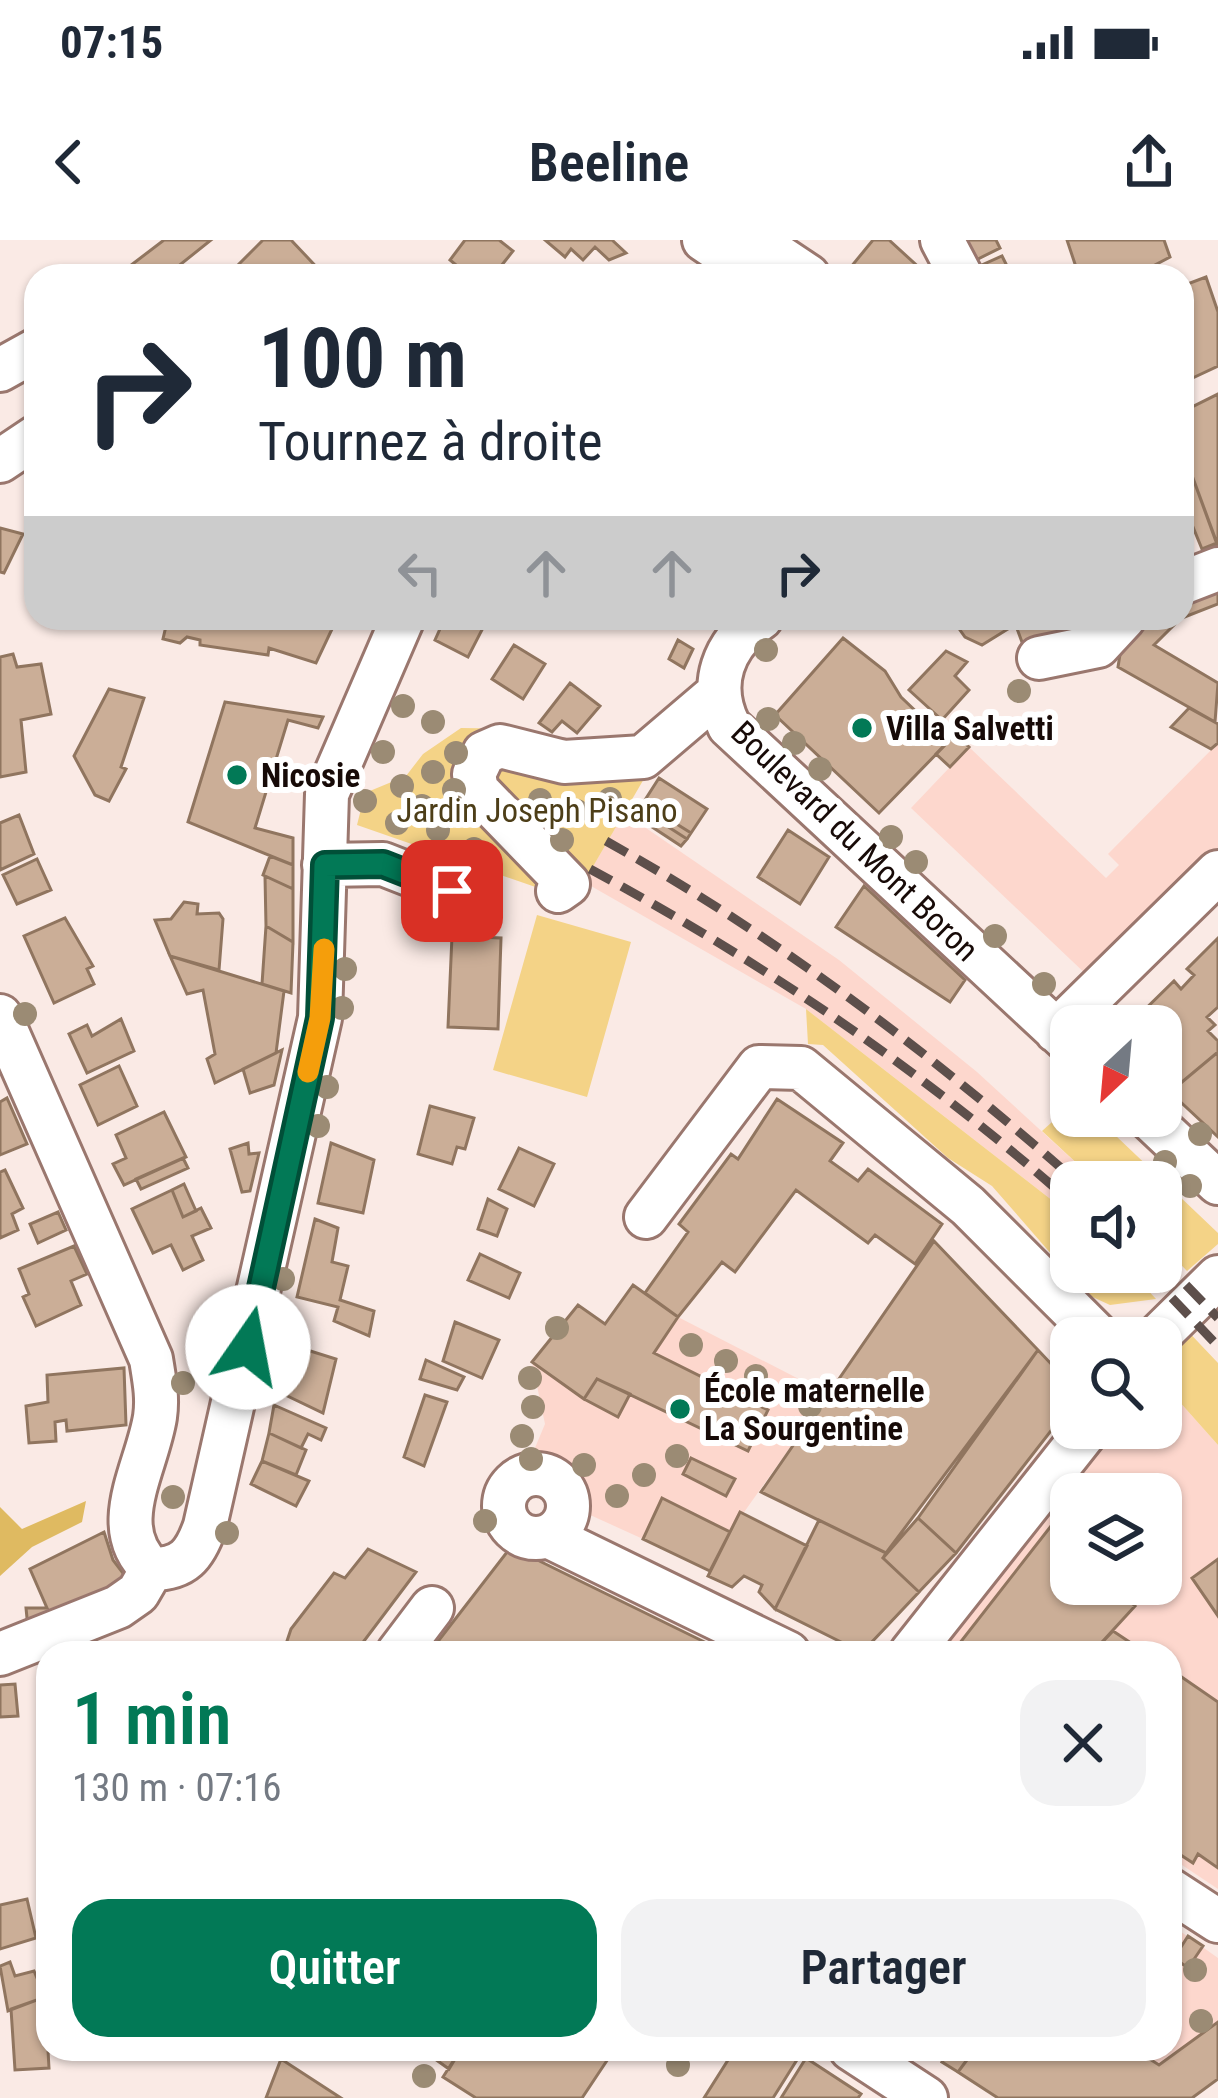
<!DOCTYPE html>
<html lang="fr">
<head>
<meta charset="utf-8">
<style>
  :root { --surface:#fff; --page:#f2f2f3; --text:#1f2937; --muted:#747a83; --accent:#027956 }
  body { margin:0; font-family:"Roboto Condensed",sans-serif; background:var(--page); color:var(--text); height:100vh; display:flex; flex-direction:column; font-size:45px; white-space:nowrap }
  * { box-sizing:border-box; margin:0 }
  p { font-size:39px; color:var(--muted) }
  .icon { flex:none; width:66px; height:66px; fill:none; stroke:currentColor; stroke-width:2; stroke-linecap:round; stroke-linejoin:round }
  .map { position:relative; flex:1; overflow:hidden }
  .drawer { position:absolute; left:36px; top:1401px; width:1146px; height:420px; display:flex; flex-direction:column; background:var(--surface); border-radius:36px; box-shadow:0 3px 9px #0004 }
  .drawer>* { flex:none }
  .hud { position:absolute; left:24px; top:24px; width:1170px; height:366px; border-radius:36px; box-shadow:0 3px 9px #0004; background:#fff; color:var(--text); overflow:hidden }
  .needle { width:78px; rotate:206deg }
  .controls { position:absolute; left:1050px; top:765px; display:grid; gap:24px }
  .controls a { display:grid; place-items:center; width:132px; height:132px; border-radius:24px; background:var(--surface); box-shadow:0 3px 9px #0004; font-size:60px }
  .pin { position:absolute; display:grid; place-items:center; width:102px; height:102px; color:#fff; margin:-51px; border-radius:24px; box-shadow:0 6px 18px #0006 }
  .me { position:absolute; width:132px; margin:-66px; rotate:12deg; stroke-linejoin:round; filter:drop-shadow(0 0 9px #0008) }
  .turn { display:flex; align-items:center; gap:42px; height:252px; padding:0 36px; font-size:54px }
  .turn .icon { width:156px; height:156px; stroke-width:2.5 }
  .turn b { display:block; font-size:84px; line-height:102px }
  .lanes { display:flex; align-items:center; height:114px; padding:0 36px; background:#0003; justify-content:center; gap:60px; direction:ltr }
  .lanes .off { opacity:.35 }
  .round { display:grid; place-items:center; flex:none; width:126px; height:126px; border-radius:36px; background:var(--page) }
  .overview { display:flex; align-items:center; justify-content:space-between; height:204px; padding:0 36px }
  h1 { font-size:72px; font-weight:600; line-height:90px; color:var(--accent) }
  .action { display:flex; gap:24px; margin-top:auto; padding:24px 36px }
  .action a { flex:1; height:138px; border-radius:36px; background:var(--accent); color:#fff; font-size:48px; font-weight:600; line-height:138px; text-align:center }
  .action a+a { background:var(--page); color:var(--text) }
  .status { display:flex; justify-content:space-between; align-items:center; height:84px; padding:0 60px; background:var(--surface); direction:ltr }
  .status svg { height:33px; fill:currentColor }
  header { display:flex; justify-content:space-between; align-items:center; height:156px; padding:0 36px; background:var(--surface); font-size:54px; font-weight:600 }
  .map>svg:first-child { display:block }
</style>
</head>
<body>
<div class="status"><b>07:15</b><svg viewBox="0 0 49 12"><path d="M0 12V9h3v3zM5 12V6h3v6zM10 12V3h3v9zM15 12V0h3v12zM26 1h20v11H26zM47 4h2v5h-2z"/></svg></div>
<header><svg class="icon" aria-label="back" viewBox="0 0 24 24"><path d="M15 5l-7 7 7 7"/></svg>Beeline<svg class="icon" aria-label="share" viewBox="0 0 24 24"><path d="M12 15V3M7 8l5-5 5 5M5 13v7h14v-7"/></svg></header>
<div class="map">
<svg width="1218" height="1858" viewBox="0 0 1218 1858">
  <rect width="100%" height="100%" fill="#faeae5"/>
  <path fill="#fdd7cd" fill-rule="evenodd" d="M1218,503V614L1091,739L911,568L969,507L1106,638L1119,625L1108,614Z
    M624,573L839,720L977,832L1097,942H1071V975L806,769L584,642Z
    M633,1045L678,1077L828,1154L730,1292L663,1258L643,1299L588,1274L578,1237L532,1215L545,1184L532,1122L578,1065L605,1083Z
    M1161,1141L1218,1205V1649L1170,1617V1413H934L1119,1188H1161ZM1071,1254H1161V1344H1071Z
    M1170,1684L1218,1718V1839L998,1858L921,1809H1170Z"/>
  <path fill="#f4d387" d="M461,488L518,489L652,525L584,642L547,651L357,585L365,553L406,536L423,514Z
    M537,675L631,702L587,857L493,830Z
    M806,769L1071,975V1032H1131L1156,1059L1110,1065L1086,1054L992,946L948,918L823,805L808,804Z
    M1071,865V876H1095L1218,993V1004L1187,1031L1161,1004V942H1097L1042,891Z
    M1181,1084L1218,1123V1205L1161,1141Z"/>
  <path fill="#dfba61" d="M86,1261L82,1282L32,1307L0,1336V1267L22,1289Z"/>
  <path fill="#cbae97" stroke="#90755f" stroke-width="3" d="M164,0H211L166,36H132L126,29Z
    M263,0H291L325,36H227Z
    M465,0H499L513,11L493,36H469L450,20Z
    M545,0H612L626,13L609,20L595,7L583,20L571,9L565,17Z
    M873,0H889L924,32L859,36L850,28Z
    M966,0H996L1000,8L976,20Z
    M1067,0H1164L1170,17L1134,36H1079Z
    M1002,16L1012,36H976L973,29Z
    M1206,37L1218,72V126L1182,143V46Z
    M1218,154V307L1190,230L1182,233V172Z
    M1190,230L1217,303L1202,309L1182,260V233Z
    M0,288L23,294L4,333L0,332Z
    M1218,342V364L1182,378V355Z
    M158,378H333L324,379L322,387L332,389L316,423L269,408L268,415L200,405V400L187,397L180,403L163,399L166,386Z
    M445,378L485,384L468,417L435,400Z
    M963,378H1013L1016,384L982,405L965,397L955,383Z
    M1013,378H1064L1071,396L1022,402Z
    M1147,378H1181L1154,405L1218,443L1215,482L1118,427L1122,402Z
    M843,398L885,431L901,457L948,502L879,573L775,475Z
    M678,400L693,409L684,428L669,419Z
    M514,405L545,424L523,459L492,439Z
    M946,411L967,422L955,436L969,450L942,480L909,450Z
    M13,414L17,427L41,424L51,474L21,480L26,532L0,537V417Z
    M570,443L600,466L577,493L562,481L552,492L539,483Z
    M109,449L144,458L121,527L126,529L109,561L95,555L74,516Z
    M225,462L323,477L318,488L288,480L255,588L293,598V625L188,582Z
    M1189,468L1218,484V503L1211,509L1171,487Z
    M955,494L969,507L950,527L936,514Z
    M659,538L707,569L691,593L643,563Z
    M643,563L691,593L687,599L639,568Z
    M639,568L687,599L681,606L634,575Z
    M19,575L34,614L0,630V583Z
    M788,590L829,617L800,664L758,637Z
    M270,616L293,625V649L263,635Z
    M37,619L51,650L17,664L3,635Z
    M265,636L293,649V702L266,686Z
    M864,646L965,740L950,762L836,687Z
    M184,662L198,664L197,674L219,673L223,679L219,730L170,716L155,680L171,679Z
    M65,678L93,726L87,729L94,744L54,763L24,696Z
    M266,686L293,702L291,753L262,744Z
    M452,696L501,698L498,789L448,787Z
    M1218,698V767L1207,777L1215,785L1208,791L1218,801V812L1176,847L1166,838L1161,843V786H1128L1174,741L1181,749L1194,735L1187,729Z
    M170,716L284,751L276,813L215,843L207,819L215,814L203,750L187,754Z
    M121,779L134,811L87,833L69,794L87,785L92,796Z
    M282,810L274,845L250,853L243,829Z
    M1218,812V897L1170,852Z
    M119,826L137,866L98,885L80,845Z
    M7,858L27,904L0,915V862Z
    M777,859L843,903L830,921L858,941L868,929L942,984L915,1024L875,995L868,1003L796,950L735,1032L722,1022L678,1077L645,1053L688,992L679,984L731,914L738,919Z
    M430,866L474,878L465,909L457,907L452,924L418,914Z
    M164,872L186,917L124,945L113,924L126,918L116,895Z
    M248,903L249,914L259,913L250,951L242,952L230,909Z
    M331,903L374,920L363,973L318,963Z
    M519,908L554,924L534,966L499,949Z
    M183,918L188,928L141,949L136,939Z
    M5,930L23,968L12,974L18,990L0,998V932Z
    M184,944L196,971L183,977L172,950Z
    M172,950L183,977L201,968L211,988L192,996L203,1020L183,1030L171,1005L153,1013L132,969Z
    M488,959L507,969L497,996L478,989Z
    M58,972L66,990L38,1003L30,984Z
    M315,979L338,988L332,1022L348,1026L340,1060L374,1071L369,1096L334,1081L338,1067L297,1057Z
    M934,1001L1038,1110L886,1313L761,1252Z
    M74,1006L87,1034L71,1041L81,1065L36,1086L23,1057L29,1054L19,1029Z
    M480,1014L520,1033L509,1058L468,1040Z
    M633,1045L678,1077L654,1113L768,1170L748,1211L597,1139L584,1159L532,1122L578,1065L605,1084Z
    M455,1082L499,1100L482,1138L443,1121Z
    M288,1104L336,1119L323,1173L277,1151Z
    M1038,1110L1071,1145V1165L956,1313L918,1278Z
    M426,1120L464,1137L457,1150L420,1139Z
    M124,1128L126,1185L67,1191L66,1180L55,1182L56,1201L29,1203L26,1166L48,1162L47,1135Z
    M597,1139L630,1154L618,1177L584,1159Z
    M425,1155L447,1162L424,1226L404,1217Z
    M274,1165L326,1188L321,1200L308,1194L301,1208L269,1193Z
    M269,1193L306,1210L296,1235L262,1221Z
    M691,1218L735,1239L726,1256L683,1234Z
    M262,1221L309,1241L296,1266L251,1244Z
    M662,1258L730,1292L710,1331L643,1299Z
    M740,1272L807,1306L775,1369L759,1352L762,1345L744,1336L732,1347L708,1336Z
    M918,1278L956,1313L919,1352L883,1318Z
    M819,1280L886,1313L883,1318L919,1352L869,1405L849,1406L775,1369Z
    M1051,1286L1071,1305V1344H1112L1135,1366L1092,1413H952Z
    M104,1292L113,1320L129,1341L32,1381L27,1378L26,1368H47L30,1329Z
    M511,1307L578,1340L727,1413H429Z
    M368,1309L416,1332L355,1413H283L291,1389L334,1333L345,1338Z
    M1218,1319V1376L1192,1338Z
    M1113,1391L1146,1413H1092Z
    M1170,1429L1218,1462V1628L1198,1614L1193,1623L1170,1608Z
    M15,1444L18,1476L0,1477V1445Z
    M27,1659L36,1698L0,1709V1665Z
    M1188,1696L1203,1706L1188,1728L1174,1718Z
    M10,1722L15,1736L34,1731L45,1757L8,1771L0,1726Z
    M45,1757L49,1828L15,1830L11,1769Z
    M1218,1782V1839L1192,1858H998L958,1832L975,1809H1134L1159,1825Z
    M421,1809H461L449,1829Z
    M461,1809H593L608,1819L582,1858H476L443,1837Z
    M735,1809H790L800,1815L773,1858H704Z
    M952,1809H975L958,1832L942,1822Z
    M806,1818L861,1854L858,1858H781Z
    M281,1819L341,1858H266Z"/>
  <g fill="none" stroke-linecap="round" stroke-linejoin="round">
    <defs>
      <path id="minor" d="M704,0L757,36
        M754,0L808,36
        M942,0L961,36
        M0,130L36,110
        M0,221L36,197
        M1182,343L1218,329
        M761,378C723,404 708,444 729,486L1071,804
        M1039,418L1098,406L1124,378
        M324,625L383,624L452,651
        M558,651L568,644L477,550L474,534L484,513L500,506L564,522L643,517L717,454
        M0,776L151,1119C154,1138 158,1157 155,1177C147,1228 106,1288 152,1329C184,1329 195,1315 205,1286L320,778L327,554L403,378
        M1056,791L1218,632
        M1147,876L1218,943
        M646,977L759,827L801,828L968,966L1100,1098
        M1156,1098L1218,1037
        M504 1266a32 32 0 1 1 64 0a32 32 0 1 1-64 0Z
        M548,1296L788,1413
        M398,1413L432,1368
        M911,1413L1089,1188
        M0,1414L118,1367L138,1353L152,1329
        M1170,1650L1218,1681
        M851,1809L926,1858"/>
    </defs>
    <use href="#minor" stroke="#9a776e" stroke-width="48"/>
    <use href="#minor" stroke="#fff" stroke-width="42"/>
    <path stroke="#5d4f4b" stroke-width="9" stroke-dasharray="24 12" stroke-linecap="butt" d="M606,601C776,696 931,813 1077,942
      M590,629C764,723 922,830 1071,962
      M1161,1019L1218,1078
      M1147,1032L1218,1106"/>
  </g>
  <g fill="#9b8b74">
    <circle cx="766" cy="410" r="12"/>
    <circle cx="1019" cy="451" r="12"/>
    <circle cx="403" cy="466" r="12"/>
    <circle cx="768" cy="479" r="12"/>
    <circle cx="433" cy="482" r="12"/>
    <circle cx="794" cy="503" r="12"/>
    <circle cx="383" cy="512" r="12"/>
    <circle cx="456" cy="513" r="12"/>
    <circle cx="820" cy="529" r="12"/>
    <circle cx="433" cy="532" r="12"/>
    <circle cx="402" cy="546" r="12"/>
    <circle cx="454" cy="550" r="12"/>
    <circle cx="610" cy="559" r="12"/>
    <circle cx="540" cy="560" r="12"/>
    <circle cx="365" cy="561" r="12"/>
    <circle cx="422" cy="566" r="12"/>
    <circle cx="577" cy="571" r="12"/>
    <circle cx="397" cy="583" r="12"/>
    <circle cx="438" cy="590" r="12"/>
    <circle cx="891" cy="597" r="12"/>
    <circle cx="562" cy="600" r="12"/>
    <circle cx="474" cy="609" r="12"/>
    <circle cx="916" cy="622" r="12"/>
    <circle cx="995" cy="696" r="12"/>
    <circle cx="345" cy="729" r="12"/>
    <circle cx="1044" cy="744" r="12"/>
    <circle cx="342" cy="768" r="12"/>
    <circle cx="25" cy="774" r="12"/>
    <circle cx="327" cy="847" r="12"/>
    <circle cx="318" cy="886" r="12"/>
    <circle cx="1200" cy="894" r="12"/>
    <circle cx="1165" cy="922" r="12"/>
    <circle cx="1190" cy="946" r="12"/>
    <circle cx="283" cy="1039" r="12"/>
    <circle cx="557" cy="1088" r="12"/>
    <circle cx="270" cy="1101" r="12"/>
    <circle cx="691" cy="1105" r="12"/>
    <circle cx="726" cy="1121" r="12"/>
    <circle cx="756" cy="1136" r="12"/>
    <circle cx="530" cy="1138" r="12"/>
    <circle cx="260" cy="1142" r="12"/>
    <circle cx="183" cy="1143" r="12"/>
    <circle cx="810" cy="1166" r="12"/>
    <circle cx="533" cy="1167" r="12"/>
    <circle cx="798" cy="1188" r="12"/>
    <circle cx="522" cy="1196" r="12"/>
    <circle cx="677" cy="1216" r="12"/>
    <circle cx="531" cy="1219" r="12"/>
    <circle cx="584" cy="1225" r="12"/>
    <circle cx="644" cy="1235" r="12"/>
    <circle cx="617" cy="1256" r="12"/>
    <circle cx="173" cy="1257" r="12"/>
    <circle cx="485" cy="1281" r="12"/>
    <circle cx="227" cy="1293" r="12"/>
    <circle cx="1195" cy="1730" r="12"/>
    <circle cx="1201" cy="1781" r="12"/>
    <circle cx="678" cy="1825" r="12"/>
    <circle cx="424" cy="1836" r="12"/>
  </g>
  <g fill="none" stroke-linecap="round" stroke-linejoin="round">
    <defs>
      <path id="route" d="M248,1107L320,778L325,625L383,624L452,651"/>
    </defs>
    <use href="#route" stroke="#014f38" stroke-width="30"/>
    <use href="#route" stroke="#027956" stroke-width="21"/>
    <path stroke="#f59e0b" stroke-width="21" d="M308,832L320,778L324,709"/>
  </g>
  <g fill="#027956" stroke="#fff" stroke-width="4.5">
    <circle cx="862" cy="488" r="12"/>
    <circle cx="237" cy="535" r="12"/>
    <circle cx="680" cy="1169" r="12"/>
  </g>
  <g text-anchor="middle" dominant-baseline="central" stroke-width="12" stroke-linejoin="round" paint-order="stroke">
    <g font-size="33" font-weight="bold" fill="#170a07" stroke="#fff" text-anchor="start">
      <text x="886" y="488">Villa Salvetti</text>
      <text x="261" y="535">Nicosie</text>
      <text x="704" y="1150">École maternelle<tspan x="704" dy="38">La Sourgentine</tspan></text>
    </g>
    <g font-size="33" fill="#4d3e18" stroke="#fff">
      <text x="537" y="570">Jardin Joseph Pisano</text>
    </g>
    <g font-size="33" fill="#170a07" stroke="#fff">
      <text transform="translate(855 601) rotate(44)">Boulevard du Mont Boron</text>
    </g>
  </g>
</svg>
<div class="controls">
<a><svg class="needle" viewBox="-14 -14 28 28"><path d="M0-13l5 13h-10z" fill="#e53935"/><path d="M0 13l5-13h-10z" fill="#747a83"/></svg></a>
<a><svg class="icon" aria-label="sound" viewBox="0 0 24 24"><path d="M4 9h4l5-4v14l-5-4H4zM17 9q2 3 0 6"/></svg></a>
<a><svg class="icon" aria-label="search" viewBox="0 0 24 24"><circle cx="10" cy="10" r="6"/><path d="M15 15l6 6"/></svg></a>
<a><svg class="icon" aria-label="layers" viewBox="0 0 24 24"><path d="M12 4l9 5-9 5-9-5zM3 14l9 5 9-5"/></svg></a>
</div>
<div class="pin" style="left:452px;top:651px;background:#d93025"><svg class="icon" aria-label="arrive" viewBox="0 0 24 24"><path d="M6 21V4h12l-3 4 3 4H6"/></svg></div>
<svg class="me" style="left:248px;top:1107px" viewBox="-20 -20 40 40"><circle r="19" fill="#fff"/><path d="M0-13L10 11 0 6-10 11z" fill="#027956"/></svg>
<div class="hud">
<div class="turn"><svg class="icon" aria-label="right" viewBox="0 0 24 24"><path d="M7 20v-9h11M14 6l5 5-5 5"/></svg><div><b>100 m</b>Tournez à droite</div></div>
<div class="lanes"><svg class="icon off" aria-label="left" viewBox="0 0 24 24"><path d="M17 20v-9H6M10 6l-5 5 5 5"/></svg><svg class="icon off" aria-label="ahead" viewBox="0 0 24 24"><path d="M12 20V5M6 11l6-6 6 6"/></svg><svg class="icon off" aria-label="ahead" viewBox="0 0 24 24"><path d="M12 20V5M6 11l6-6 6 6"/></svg><svg class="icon" aria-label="right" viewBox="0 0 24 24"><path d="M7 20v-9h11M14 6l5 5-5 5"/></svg></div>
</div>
<section class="drawer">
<div class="overview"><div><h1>1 min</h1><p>130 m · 07:16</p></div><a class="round"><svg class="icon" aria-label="close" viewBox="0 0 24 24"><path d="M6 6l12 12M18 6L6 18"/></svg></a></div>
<div class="action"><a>Quitter</a><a>Partager</a></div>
</section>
</div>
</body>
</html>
